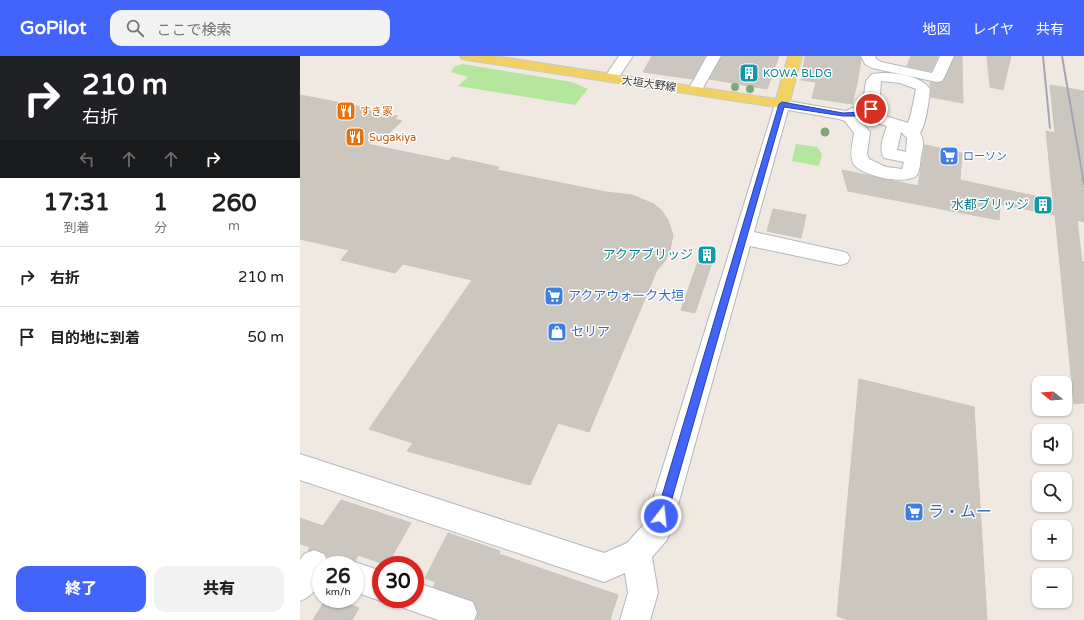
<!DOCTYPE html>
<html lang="ja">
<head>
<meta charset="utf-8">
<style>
  :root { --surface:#fff; --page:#f2f2f2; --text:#202124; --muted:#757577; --line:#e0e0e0; --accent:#4264fb }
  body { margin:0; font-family:"Varela Round","Noto Sans JP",sans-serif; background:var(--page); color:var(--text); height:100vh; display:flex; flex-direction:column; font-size:15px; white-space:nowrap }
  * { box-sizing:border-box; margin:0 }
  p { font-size:13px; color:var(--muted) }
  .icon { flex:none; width:22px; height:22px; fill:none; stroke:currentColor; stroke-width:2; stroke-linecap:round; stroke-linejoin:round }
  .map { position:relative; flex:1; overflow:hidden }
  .sheet { display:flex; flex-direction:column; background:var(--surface); width:300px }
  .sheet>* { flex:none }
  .guide { background:#202124; color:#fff; overflow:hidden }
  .needle { width:26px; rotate:287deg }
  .buttons { position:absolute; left:732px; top:320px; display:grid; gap:8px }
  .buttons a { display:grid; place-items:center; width:40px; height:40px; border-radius:8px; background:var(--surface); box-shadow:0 1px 3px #0004; font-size:20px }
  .speed { position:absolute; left:12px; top:500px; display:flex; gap:8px; font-size:20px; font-weight:700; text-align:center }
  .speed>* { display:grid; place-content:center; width:52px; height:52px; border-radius:50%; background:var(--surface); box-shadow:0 1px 3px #0004; line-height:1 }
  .speed small { font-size:10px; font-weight:400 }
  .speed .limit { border:6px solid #d22; background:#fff; color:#111 }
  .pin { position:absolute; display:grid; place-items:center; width:34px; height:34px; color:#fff; margin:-17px; border:2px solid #fff; border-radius:50%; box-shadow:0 1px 4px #0007 }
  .me { position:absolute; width:44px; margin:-22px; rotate:16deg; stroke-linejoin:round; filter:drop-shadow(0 0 3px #0008) }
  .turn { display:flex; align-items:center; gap:14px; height:84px; padding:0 16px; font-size:18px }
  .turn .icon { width:52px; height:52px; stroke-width:2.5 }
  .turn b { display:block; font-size:28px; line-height:34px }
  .lanes { display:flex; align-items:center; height:38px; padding:0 16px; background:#0003; justify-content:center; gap:20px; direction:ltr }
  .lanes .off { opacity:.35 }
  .eta { display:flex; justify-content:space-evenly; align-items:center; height:68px; text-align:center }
  .eta b { font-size:24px; font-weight:800; line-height:28px }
  .action { display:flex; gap:8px; margin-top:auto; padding:8px 16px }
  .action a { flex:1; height:46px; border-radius:12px; background:var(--accent); color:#fff; font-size:16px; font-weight:800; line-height:46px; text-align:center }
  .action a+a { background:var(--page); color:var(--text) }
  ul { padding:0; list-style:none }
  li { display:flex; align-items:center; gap:12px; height:60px; padding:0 16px; border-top:1px solid var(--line) }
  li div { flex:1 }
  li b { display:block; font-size:15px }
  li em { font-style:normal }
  header { display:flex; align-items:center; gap:24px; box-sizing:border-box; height:56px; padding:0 20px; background:var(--accent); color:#fff }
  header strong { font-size:19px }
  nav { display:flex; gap:22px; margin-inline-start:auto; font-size:14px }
  .search { width:280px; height:36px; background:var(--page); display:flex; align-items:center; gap:10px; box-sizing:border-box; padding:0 14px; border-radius:12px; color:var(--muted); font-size:15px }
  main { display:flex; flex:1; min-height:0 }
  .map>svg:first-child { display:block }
</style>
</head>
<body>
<header>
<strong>GoPilot</strong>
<div class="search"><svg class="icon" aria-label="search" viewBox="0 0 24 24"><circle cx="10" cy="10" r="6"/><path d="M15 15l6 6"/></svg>ここで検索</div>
<nav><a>地図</a><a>レイヤ</a><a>共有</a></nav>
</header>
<main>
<section class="sheet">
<div class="guide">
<div class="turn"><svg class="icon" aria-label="right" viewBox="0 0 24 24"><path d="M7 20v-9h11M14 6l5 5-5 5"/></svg><div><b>210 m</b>右折</div></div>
<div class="lanes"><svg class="icon off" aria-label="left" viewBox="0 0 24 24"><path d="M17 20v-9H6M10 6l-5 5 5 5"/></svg><svg class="icon off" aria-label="ahead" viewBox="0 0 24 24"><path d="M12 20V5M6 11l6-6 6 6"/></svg><svg class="icon off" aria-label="ahead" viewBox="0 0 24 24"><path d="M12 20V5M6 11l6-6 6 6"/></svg><svg class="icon" aria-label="right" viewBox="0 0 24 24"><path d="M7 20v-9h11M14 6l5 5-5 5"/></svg></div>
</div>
<div class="eta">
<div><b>17:31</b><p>到着</p></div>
<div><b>1</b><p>分</p></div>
<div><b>260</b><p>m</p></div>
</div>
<ul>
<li><svg class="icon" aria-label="right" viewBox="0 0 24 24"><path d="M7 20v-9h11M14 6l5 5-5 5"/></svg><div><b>右折</b></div><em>210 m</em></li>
<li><svg class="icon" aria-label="arrive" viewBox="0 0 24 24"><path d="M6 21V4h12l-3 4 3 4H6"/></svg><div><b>目的地に到着</b></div><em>50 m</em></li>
</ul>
<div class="action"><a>終了</a><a>共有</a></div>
</section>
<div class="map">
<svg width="784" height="564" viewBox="0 0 784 564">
  <rect width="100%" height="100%" fill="#efe9e1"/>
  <path fill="#b6e59e" d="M162,8L272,26L288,33L275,49L158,30L168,21L151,16L154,11Z
    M496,88L517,91L522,98L519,110L492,105Z"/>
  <path fill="#cbc7bf" stroke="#cbc5ba" d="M352,0H405L393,23L343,16Z
    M422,0H479L467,33L409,23Z
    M505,0H560L561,3L558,23L552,48L512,42L516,26L501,24Z
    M611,0H638L631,15L607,10Z
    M655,0H662L663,47L631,41L630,26L637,27L643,26Z
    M687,0H711L703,34L690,31Z
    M750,29L784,35V166L777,164L782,206H784V347L774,348L755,159L700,148L699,164L548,135L542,114L618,130L625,89H626L662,97L660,124L753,144L746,75L755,77Z
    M0,39L72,53L70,55L98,60L95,63L102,65L88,78L67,88L149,105L152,101L199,111L197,114L306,136L332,139L354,148L362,155L368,164L373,179L370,194L365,205L357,214L289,376L258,367L230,429L107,395L113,387L69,373L172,224L103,208L95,217L41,204L49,194L0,183Z
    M473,153L506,159L501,182L467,175Z
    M403,191L416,195L395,257L381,254Z
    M559,323L674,351L687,564H549L537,560Z
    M41,444L111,467L87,509L58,499L55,505L48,509L27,501L25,497L15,493L8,495L10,491L0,488V462L23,470Z
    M148,477L200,495L199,498L318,539L310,564H176L178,556L173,545L133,531L136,526L125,522Z
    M26,543H36L59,552L52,564H13Z"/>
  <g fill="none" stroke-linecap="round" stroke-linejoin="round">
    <defs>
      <path id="minor" d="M319,0H333L316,25L311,26L306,25L304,22Z
        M407,0H421L400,37L395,38L390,37L388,34Z
        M561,0H575L576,3L581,6L632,17L640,0H654L644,22L642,25L637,26L572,12L565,8Z
        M582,17C598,17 621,20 630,33C629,44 626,68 620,77C625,85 623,92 621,101C620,106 620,115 617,119C606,130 560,120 553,107C549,98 553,86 554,77L545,65L539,63L488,54L454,176L540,195L547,197L550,202L547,207L540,209L450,190L371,474L367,484L352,501L358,537L350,564H320L328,537L325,517L304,526L0,424V398L304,497L327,487L346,466L475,48L477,45L482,44L546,55L552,52L562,53L566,25L572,18ZM581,25L600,27L616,33L611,58L608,67L576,57L579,53ZM558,62L587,70C584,80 578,92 584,102L604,106L602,113L586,111L569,103L567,98L570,76ZM601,76L607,82L606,96L597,94Z
        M14,494L24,498L28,508L21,509C21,527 17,538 0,545V504L4,498Z
        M55,506L81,515V543H85L81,545L55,536V509H49Z
        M115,526L173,546L177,557L174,564H138L104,552L101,543H115Z"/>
      <path id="major" d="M160,0H194L476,43L488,0H502L489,48L487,51L482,52L167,4L162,3Z"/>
    </defs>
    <use href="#minor" stroke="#b4b7c1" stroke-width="2"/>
    <use href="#major" stroke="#c9c9c9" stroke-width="2"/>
    <use href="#minor" fill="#fff" fill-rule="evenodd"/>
    <use href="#major" fill="#f2d163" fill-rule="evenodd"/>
    <path stroke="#a3a6b8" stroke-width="2" d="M743,0L750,72
      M762,0L784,128"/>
  </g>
  <g fill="#84a574">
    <circle cx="435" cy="31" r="4"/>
    <circle cx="450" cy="33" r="4"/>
    <circle cx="525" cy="76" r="4.5"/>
  </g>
  <path fill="#4264fb" stroke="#2b41a3" d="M482,46L543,57L564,56L571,51L574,53L566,60H543L484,51L367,460L365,464L361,465L357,464L356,460L479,48Z"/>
  <defs>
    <symbol id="building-square" viewBox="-11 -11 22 22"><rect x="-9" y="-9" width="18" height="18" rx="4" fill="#0f9aa8" stroke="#fff"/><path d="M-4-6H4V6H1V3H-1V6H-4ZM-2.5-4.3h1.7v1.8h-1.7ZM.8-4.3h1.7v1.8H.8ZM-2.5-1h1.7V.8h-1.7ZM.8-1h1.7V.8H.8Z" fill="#fff"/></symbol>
    <symbol id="restaurant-square" viewBox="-11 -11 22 22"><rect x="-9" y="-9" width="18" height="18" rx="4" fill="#e8710a" stroke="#fff"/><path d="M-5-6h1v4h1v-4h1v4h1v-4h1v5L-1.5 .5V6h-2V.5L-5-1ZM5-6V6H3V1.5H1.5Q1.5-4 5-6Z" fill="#fff"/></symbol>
    <symbol id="supermarket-square" viewBox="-11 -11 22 22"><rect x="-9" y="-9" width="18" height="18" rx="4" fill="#3f7fe0" stroke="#fff"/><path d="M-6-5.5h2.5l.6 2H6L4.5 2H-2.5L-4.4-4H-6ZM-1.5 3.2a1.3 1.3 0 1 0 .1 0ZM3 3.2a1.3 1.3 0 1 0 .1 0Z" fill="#fff"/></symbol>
    <symbol id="shop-square" viewBox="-11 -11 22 22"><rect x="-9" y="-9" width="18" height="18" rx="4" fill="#3f7fe0" stroke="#fff"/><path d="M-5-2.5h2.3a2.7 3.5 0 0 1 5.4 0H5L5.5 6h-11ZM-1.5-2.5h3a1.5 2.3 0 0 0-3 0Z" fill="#fff"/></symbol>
  </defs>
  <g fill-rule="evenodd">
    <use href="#building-square" x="438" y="6" width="22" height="22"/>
    <use href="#restaurant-square" x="35" y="44" width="22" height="22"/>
    <use href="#restaurant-square" x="44" y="70" width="22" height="22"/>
    <use href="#supermarket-square" x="638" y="89" width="22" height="22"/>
    <use href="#building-square" x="732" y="138" width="22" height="22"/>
    <use href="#building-square" x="396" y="188" width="22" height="22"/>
    <use href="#supermarket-square" x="243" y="229" width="22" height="22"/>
    <use href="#shop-square" x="246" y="265" width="22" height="22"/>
    <use href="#supermarket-square" x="603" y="445" width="22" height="22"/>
  </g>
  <g text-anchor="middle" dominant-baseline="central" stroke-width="3" stroke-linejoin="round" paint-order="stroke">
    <g font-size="11" fill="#0d838f" stroke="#fff" text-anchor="start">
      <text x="463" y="17">KOWA BLDG</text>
    </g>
    <g font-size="11" fill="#2e2e2e" stroke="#fff">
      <text transform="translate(349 28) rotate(8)">大垣大野線</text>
    </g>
    <g font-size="11" fill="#c56008" stroke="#fff" text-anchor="start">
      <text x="60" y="55">すき家</text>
      <text x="69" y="81">Sugakiya</text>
    </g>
    <g font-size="11" fill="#366cbe" stroke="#fff" text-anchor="start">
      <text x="663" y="100">ローソン</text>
    </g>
    <g font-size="13" fill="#0d838f" stroke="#fff" text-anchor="end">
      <text x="729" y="149">水都ブリッジ</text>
      <text x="393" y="199">アクアブリッジ</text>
    </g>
    <g font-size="13" fill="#366cbe" stroke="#fff" text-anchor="start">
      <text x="268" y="240">アクアウォーク大垣</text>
      <text x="271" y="276">セリア</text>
    </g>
    <g font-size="16" fill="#366cbe" stroke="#fff" text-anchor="start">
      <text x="628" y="456">ラ・ムー</text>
    </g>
  </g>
</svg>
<div class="buttons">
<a><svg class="needle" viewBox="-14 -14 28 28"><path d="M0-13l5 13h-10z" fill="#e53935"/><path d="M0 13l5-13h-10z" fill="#757577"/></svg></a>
<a><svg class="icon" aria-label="sound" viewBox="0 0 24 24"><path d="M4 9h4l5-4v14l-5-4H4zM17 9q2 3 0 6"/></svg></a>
<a><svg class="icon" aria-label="search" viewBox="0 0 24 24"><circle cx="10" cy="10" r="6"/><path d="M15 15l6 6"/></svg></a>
<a>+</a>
<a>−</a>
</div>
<div class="speed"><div>26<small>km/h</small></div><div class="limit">30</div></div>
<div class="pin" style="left:571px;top:53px;background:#d93025"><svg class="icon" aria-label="arrive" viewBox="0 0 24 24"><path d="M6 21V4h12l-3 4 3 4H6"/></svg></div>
<svg class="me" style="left:361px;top:460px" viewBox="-20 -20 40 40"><circle r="17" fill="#4264fb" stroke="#fff" stroke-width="3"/><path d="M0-11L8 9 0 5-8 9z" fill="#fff"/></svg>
</div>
</main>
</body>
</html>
